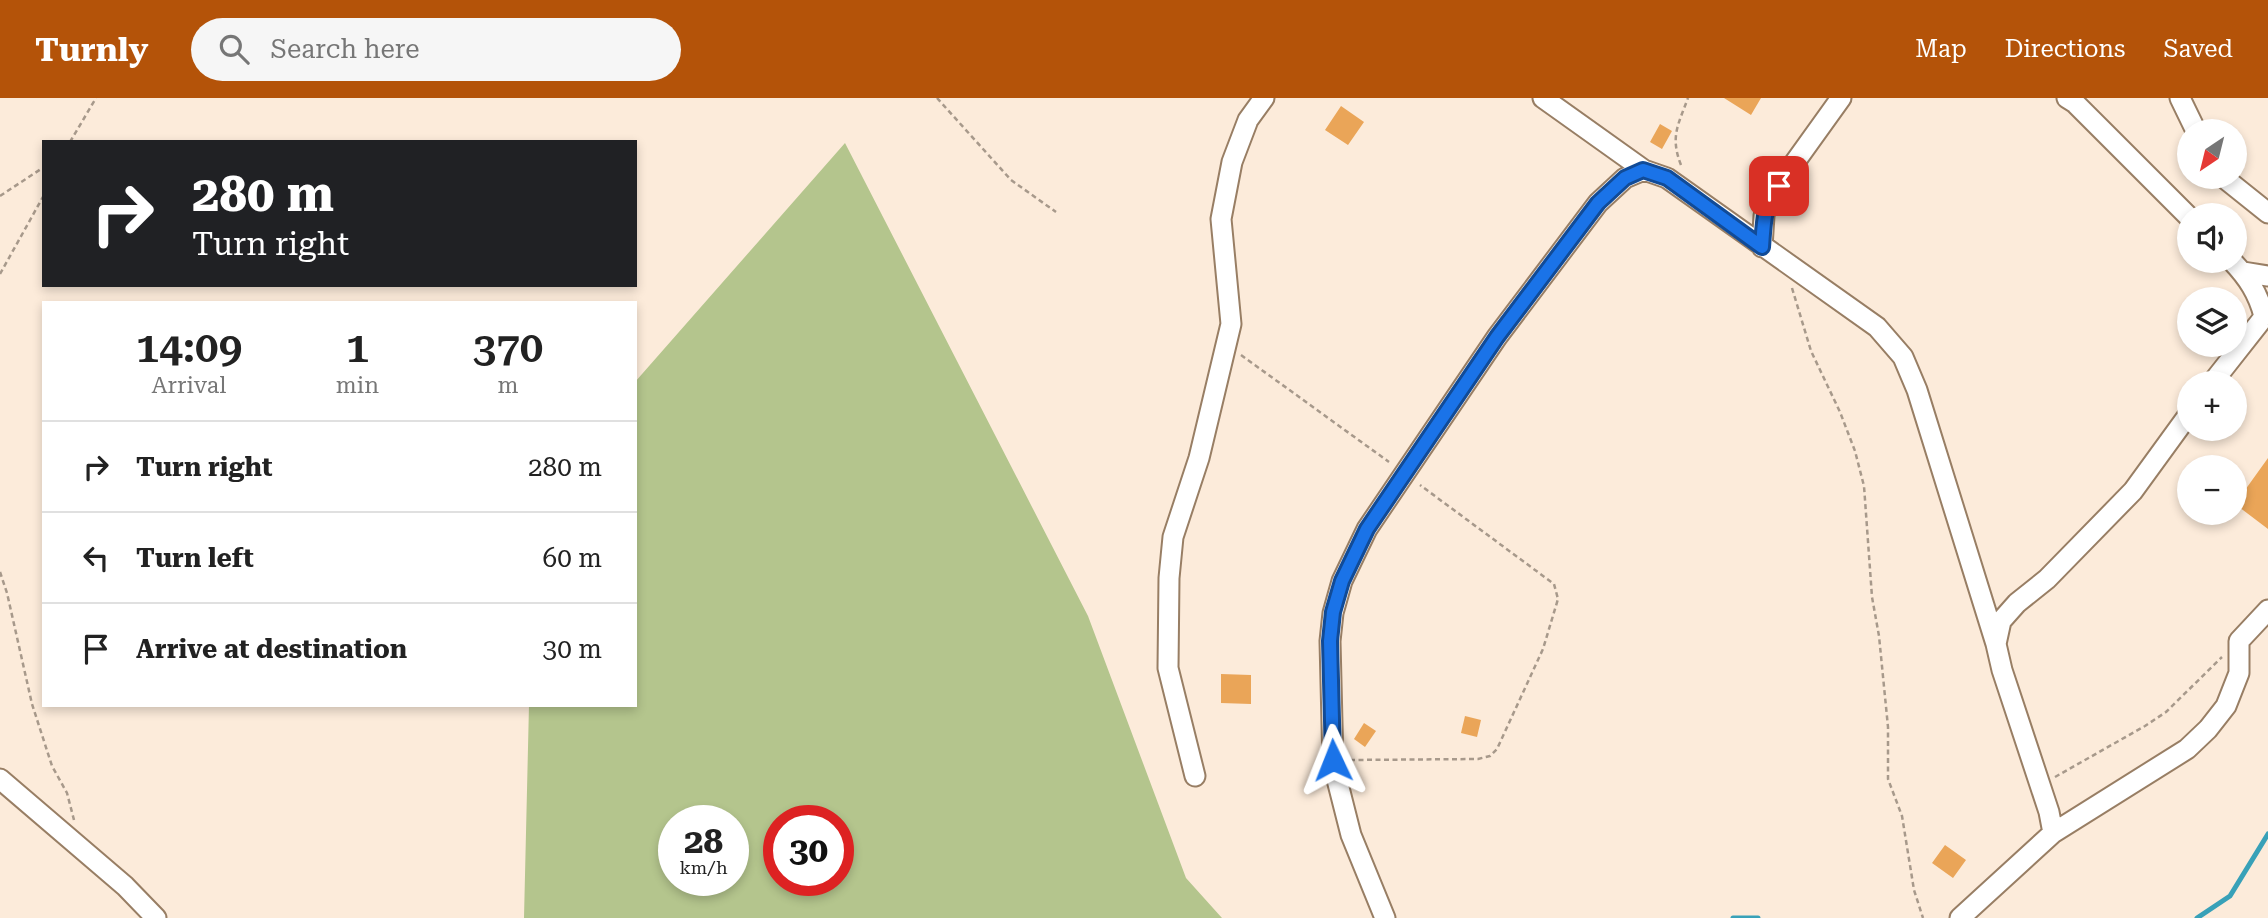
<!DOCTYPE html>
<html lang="en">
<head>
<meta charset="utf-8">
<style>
  :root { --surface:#fff; --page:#f6f6f6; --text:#222; --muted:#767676; --line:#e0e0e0; --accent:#b45309 }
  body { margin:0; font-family:"Roboto Serif",serif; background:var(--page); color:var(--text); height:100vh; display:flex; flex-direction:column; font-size:26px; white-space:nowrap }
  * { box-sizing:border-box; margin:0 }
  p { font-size:23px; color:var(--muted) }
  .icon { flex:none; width:38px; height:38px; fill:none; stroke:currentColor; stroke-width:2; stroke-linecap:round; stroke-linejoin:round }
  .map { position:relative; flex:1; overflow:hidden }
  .side { position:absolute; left:42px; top:203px; width:595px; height:406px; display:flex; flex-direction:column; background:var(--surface); border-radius:0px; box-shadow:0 4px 10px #0003 }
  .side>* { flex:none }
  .banner { position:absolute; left:42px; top:42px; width:595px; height:147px; border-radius:0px; box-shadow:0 4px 10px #0003; background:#202124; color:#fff; overflow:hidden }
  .needle { width:46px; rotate:215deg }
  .buttons { position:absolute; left:2177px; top:21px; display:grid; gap:14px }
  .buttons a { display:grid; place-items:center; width:70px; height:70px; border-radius:50%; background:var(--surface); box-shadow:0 4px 10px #0003; font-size:35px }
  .speed { position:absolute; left:658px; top:707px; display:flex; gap:14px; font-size:35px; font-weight:700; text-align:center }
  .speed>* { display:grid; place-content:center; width:91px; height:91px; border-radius:50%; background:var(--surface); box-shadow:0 4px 10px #0003; line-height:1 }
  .speed small { font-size:18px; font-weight:400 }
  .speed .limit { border:10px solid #d22; background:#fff; color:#111 }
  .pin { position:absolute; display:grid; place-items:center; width:60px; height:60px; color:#fff; margin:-30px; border-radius:14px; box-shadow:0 4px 10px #0006 }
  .me { position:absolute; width:77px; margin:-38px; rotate:358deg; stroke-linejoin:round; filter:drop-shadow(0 0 5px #0008) }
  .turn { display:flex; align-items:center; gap:24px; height:147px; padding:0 35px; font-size:32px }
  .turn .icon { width:91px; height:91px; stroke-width:2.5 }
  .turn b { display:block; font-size:49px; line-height:60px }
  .eta { display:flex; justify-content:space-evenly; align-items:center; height:119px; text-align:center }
  .eta b { font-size:42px; font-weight:600; line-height:49px }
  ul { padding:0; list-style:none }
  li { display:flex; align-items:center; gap:21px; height:91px; padding:0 35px; border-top:2px solid var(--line) }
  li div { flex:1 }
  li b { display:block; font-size:26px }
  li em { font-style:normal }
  header { display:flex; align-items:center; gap:42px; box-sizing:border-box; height:98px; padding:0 35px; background:var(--accent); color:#fff }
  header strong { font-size:33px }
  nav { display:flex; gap:38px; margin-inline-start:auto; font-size:24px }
  .search { width:490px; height:63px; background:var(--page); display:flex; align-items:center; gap:18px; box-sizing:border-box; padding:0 24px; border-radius:38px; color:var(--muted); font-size:26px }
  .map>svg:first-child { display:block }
</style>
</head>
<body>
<header>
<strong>Turnly</strong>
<div class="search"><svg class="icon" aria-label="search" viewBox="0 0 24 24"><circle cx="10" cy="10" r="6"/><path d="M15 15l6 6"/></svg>Search here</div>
<nav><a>Map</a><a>Directions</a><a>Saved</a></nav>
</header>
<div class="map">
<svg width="2268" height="820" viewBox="0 0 2268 820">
  <rect width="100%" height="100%" fill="#fcebda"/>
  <path fill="#b4c58d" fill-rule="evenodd" d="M845,45L1088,518L1186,780L1222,820H524L529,607H635V284ZM674,723H733V782H674ZM779,723H838V782H779Z"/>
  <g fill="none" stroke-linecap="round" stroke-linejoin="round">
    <path stroke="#38a1b8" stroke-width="5" d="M1733,820H1758
      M2197,820L2230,798L2268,736"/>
  </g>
  <path fill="#eaa558" d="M1724,0H1761L1751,17Z
    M1341,8L1364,24L1348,47L1325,32Z
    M1660,26L1672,33L1662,51L1650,44Z
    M2268,360V431L2235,406Z
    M1221,576L1251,577V606L1221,605Z
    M1465,618L1481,622L1477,639L1461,635Z
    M1364,625L1376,633L1365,649L1354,641Z
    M1945,747L1966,762L1953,780L1932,765Z"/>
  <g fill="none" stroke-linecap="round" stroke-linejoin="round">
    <defs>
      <path id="street" d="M1543,0L1644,72
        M2067,0L2075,5L2189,119
        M2180,0L2196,33
        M2223,79L2268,115
        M1762,149L1764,118L1767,103L1841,0
        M2232,163C2248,180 2258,195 2264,218
        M2243,174L2268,178
        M2212,285L2268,214
        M1195,678L1168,570L1169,480L1173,439L1199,360L1231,226L1221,121L1232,64L1248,22L1264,0
        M0,681L125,788L156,820
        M2053,735L2049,714L2002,572L1996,546L2001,523L2017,505L2047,481L2133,393L2189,316
        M1385,820L1351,737L1333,666L1330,543L1333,515L1342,483L1367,431L1497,239L1598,105L1625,80L1644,72L1667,80L1877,229L1903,259L1917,292L1996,546
        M1960,820L2053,735L2187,651L2208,631L2226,608L2239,575V543L2268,512"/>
    </defs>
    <use href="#street" stroke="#987e64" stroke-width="23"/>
    <path stroke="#a7998b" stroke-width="2.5" stroke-dasharray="5 3.5" stroke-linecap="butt" d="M937,0L1011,82L1056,114
      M70,44L96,0
      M1681,67C1670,39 1678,27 1688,0
      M0,98L44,69
      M0,176L44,97
      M1792,190L1811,253L1840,314L1855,353L1864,388L1872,499L1879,538L1888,629V681L1902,718L1914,792L1923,820
      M1241,257L1389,364
      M0,474L7,495L32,606L52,668L67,695L74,722
      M1350,662L1478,661L1490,658L1497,651L1543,551L1558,501L1554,486L1420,387
      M2055,679L2145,628L2166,614L2222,559"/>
    <use href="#street" stroke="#fff" stroke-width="19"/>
  </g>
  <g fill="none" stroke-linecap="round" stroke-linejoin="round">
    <defs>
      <path id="route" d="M1333,662L1330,543L1333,514L1342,483L1367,431L1497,239L1598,105L1625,80L1643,72L1667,80L1762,149C1764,123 1763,109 1779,88"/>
    </defs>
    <use href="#route" stroke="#114b97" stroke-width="18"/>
    <use href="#route" stroke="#1a73e8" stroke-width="12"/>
  </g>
</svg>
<div class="buttons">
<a><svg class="needle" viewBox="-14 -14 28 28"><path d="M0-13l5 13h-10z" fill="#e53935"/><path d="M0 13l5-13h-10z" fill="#767676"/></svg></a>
<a><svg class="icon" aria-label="sound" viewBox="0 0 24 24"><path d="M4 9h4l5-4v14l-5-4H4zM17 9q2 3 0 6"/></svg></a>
<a><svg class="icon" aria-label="layers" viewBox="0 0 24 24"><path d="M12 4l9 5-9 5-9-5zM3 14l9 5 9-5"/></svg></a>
<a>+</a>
<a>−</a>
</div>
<div class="speed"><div>28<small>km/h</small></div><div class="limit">30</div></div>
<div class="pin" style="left:1779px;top:88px;background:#d93025"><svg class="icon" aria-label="arrive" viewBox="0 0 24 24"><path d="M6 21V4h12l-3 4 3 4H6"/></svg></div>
<svg class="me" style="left:1333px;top:662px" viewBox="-20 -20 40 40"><path d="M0-17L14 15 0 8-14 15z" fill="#1a73e8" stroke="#fff" stroke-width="4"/></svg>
<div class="banner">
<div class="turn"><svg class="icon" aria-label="right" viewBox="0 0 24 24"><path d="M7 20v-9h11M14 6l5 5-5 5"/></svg><div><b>280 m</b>Turn right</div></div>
</div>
<section class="side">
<div class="eta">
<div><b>14:09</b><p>Arrival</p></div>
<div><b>1</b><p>min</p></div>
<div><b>370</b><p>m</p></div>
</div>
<ul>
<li><svg class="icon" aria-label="right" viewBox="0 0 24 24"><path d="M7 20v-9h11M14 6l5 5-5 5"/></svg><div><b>Turn right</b></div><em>280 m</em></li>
<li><svg class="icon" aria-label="left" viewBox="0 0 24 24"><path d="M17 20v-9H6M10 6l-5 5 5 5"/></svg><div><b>Turn left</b></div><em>60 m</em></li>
<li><svg class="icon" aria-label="arrive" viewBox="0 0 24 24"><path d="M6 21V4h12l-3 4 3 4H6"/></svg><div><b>Arrive at destination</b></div><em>30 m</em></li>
</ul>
</section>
</div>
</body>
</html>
